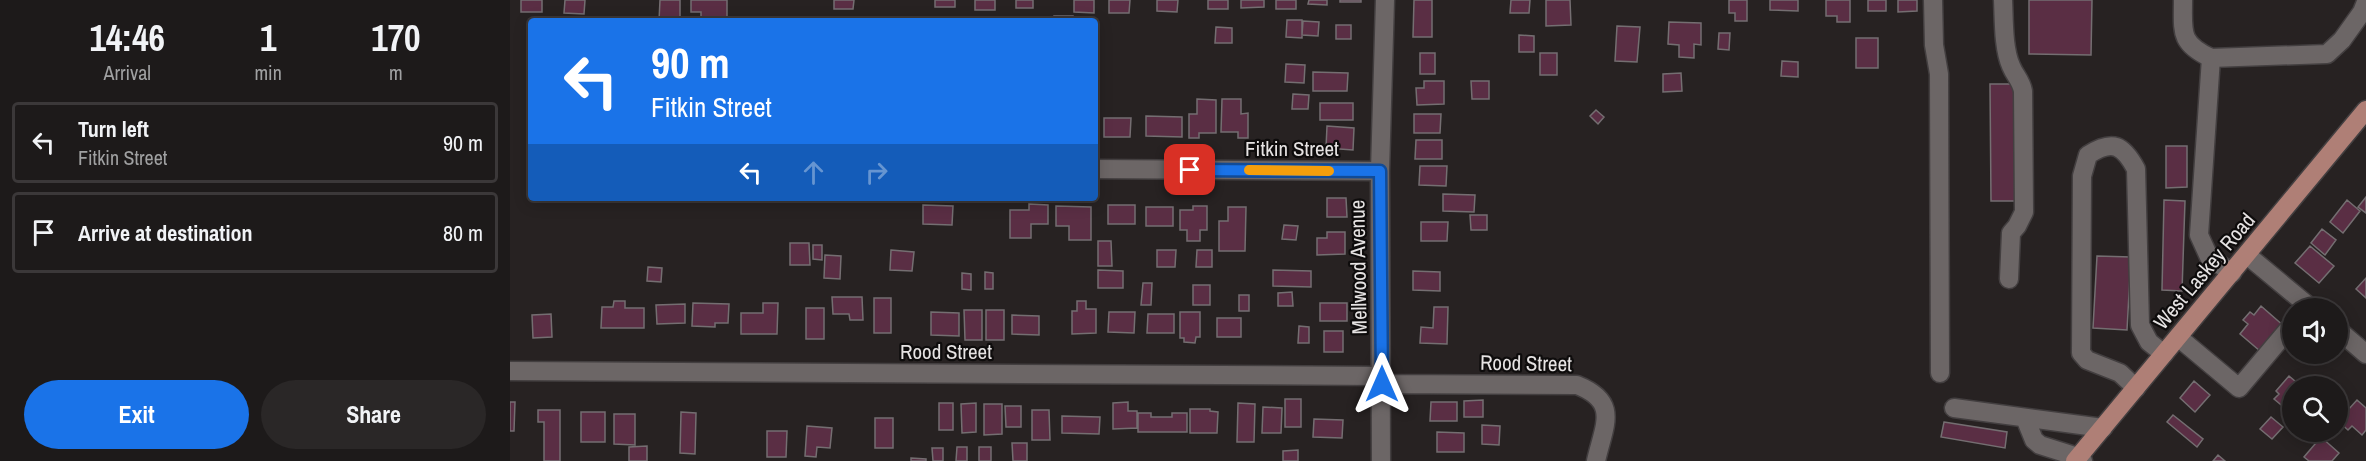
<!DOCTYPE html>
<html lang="en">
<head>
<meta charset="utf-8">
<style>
  :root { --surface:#1d1a1a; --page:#2a2727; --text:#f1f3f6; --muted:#a0a1a2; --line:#3b3839; --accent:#1a73e8 }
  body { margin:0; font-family:"Archivo Narrow",sans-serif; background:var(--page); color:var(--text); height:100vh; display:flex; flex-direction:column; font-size:22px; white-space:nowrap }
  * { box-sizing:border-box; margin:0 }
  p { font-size:20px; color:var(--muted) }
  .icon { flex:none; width:33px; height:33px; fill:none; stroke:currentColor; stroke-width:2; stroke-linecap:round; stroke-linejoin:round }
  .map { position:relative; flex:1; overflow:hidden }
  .details { display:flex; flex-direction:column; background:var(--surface); width:510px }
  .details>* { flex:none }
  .guide { position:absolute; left:18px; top:18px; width:570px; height:183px; border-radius:6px; box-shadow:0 3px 15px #0003,0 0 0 2px var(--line); background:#1a73e8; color:#fff; overflow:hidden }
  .tools { position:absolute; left:1772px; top:298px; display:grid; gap:12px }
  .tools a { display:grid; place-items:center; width:66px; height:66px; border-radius:50%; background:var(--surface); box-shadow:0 3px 15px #0003,0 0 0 2px var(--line); font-size:30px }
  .pin { position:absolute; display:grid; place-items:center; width:51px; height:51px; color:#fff; margin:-26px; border-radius:12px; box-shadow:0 3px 9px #0006 }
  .me { position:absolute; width:66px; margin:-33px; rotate:0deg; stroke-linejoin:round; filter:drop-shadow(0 0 4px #0008) }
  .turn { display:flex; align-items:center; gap:21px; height:126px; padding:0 24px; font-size:27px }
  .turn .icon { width:78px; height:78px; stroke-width:2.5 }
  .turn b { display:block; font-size:42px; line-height:51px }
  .lanes { display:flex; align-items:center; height:57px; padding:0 24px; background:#0003; justify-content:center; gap:30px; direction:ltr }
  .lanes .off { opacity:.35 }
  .eta { display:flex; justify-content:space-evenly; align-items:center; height:102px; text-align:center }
  .eta b { font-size:36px; font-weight:700; line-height:42px }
  .action { display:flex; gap:12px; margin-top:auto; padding:12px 24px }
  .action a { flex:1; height:69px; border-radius:36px; background:var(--accent); color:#fff; font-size:24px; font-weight:700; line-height:69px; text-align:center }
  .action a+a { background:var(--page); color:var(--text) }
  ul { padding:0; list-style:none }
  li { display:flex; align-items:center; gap:18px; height:81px; margin:0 12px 9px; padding:0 12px; border:3px solid var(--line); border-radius:6px }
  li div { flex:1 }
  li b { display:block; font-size:22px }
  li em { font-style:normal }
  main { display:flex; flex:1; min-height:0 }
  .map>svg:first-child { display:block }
</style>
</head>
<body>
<main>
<section class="details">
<div class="eta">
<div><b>14:46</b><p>Arrival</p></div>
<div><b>1</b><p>min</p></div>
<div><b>170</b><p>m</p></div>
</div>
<ul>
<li><svg class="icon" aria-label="left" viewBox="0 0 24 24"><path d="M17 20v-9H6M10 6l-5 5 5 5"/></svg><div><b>Turn left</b><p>Fitkin Street</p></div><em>90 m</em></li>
<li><svg class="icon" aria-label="arrive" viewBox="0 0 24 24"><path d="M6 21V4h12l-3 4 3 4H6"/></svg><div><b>Arrive at destination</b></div><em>80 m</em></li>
</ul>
<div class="action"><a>Exit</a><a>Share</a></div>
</section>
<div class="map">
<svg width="1856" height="461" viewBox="0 0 1856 461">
  <rect width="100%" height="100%" fill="#272222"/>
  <path fill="#5a2e44" stroke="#746e71" stroke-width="1.5" d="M11,0H32V12H11Z
    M55,0H75L74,14L54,13Z
    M150,0H170V21H149Z
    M181,0H217V18H191V12H181Z
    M324,0H344L343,9H324Z
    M425,0H445V7H425Z
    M465,0H485V10H465Z
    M506,0H523V8H506Z
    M564,0H584V13L564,12Z
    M599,0H620L619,13H599Z
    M647,0H668L667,12L647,11Z
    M698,0H718V9H698Z
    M731,0H754V7L731,8Z
    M766,0H786V9H766Z
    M799,0H817V5L798,4Z
    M830,0H851V2H830Z
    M904,0H922V37H903Z
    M1001,0H1020L1019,13H1000Z
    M1036,0H1060L1061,25L1036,26Z
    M1219,0H1237V21H1225V13H1219Z
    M1260,0H1288V11L1260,10Z
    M1316,0H1340V22H1327V16H1316Z
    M1358,0H1376V11H1358Z
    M1388,0H1407V11L1388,12Z
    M1519,0H1582L1581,55L1519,54Z
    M544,16H563V21H544Z
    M777,20H792V38L776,37Z
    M793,21L809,22L808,36L792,35Z
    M1159,22L1191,23V45L1184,44V58L1169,57V45L1158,44Z
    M826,25H841V39H826Z
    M1107,26L1130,27L1127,62L1105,61Z
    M706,27L722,28V43H705Z
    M1209,33H1220L1219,50L1208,49Z
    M1009,35L1024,36V52H1009Z
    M1346,38H1368V68H1346Z
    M910,53H925V74H910Z
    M1030,53H1047V75H1030Z
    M1272,61L1288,62V77L1271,76Z
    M776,64L795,65L794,83L775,82Z
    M803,72L838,73L837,91H803Z
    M1171,73L1172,91L1153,92V74Z
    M914,81H934V104L907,105L906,88H914Z
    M961,81H979V99H962Z
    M1480,84H1507L1508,201H1481Z
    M783,94L799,95L798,109H782Z
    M687,99L706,100V133H689V138H679V114H687Z
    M712,99H731V114L738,113V138H728V132H711Z
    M810,103H843V120H810Z
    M1086,110L1094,117L1088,124L1080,116Z
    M904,114H931L930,133H904Z
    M636,116L672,117V137L636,136Z
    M594,118H621L620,137H594Z
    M817,126L844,128L843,150L816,148Z
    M906,140H932V159H905Z
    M1656,146H1677V187L1656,188Z
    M910,166H937L936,186L909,185Z
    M933,194L965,195L964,212L933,211Z
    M1856,197V213L1848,207Z
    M817,198H836L837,217H817Z
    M1654,200L1675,201L1672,291L1652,290Z
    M1837,200L1850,211L1833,233L1820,222Z
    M519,204L538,205V224H521V238H500V210H519Z
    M413,205L443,206L442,225L413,224Z
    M598,205H625V224H598Z
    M546,206L581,207V240H559V226H546Z
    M683,206H697V230H690V241H677V230H670V210H683Z
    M636,207H663V226H636Z
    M718,207H736L735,251H709V221H718Z
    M960,215H977V230H961Z
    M911,222H938L937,241H911Z
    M774,225L788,226L786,240L772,239Z
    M1812,229L1826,240L1815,255L1801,243Z
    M817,232H835V254L807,255V238H817Z
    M588,241H601L602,266H588Z
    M280,243H299L300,265H280Z
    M303,245H312V260L303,259Z
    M1800,246L1824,266L1809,283L1785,263Z
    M381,250L404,252L402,271L380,270Z
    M647,250H666L665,267H647Z
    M687,250H702V267H686Z
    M315,255L331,256L330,279L314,278Z
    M1587,256L1621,257L1617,330L1583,328Z
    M138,267L152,268L151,282L137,281Z
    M588,270L613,271V288H588Z
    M763,270L801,271V287L763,286Z
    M903,271L930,272V291L903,290Z
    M475,272L483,273V289H475Z
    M452,273L461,274V290L452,289Z
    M1856,278V298L1846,289Z
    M633,283H642L641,305H631Z
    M683,285H700V305H683Z
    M782,292L783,306H768V293Z
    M729,295H739V311H729Z
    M322,297H352L353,320H340L339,314H323Z
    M364,298H381V333H364Z
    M104,301H115V308H134V328H91L92,307H103Z
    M567,301H576V309H586V333L562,334V311H567Z
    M183,303L219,304L218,323H205V327L182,326Z
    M253,303H268L267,334H231V313H253Z
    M810,303H837V321H810Z
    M175,304V323L147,324L146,305Z
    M1751,306L1775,327L1750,351L1730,334L1738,324L1733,320L1740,312L1744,315Z
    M924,307H938L937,344L910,343L911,327L923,328Z
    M296,308H314V339H296Z
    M454,310H472V340H455Z
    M476,310H494V340H476Z
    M421,312L449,313V336L421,335Z
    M599,312H625L624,333L598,332Z
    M670,312H690V337H686L685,343L674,342V338H670Z
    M41,314L42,337L23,338L22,315Z
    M638,314H664V333H637Z
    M502,315L529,316V335L502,334Z
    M707,318H731V337H707Z
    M789,326L799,327V343H788Z
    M814,331H833V352H814Z
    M1779,376L1792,387H1782V402L1776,409L1764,399L1769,394L1766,391Z
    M1684,381L1700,395L1685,412L1670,398Z
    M775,399H791V427H775Z
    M973,400V417H954V401Z
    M1847,400L1856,408V430L1852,435L1842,426L1838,430L1828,421Z
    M0,402H5L4,431H0Z
    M618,402V411H627V428L603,429V403Z
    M921,402H947V421H920Z
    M429,403H443V430H429Z
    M466,403V432L452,433L451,404Z
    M728,403L745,404L744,442H727Z
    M474,404H492V434L474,435Z
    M495,406H511V427H496Z
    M753,407L772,408L771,433H752Z
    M680,409H700V411L708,412L707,433H680Z
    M28,410H50V461H34V422H28Z
    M522,410H539L540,440H522Z
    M71,412H95V442H71Z
    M171,412L186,413L185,454L170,453Z
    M628,413H641V417H662V413H677V432H628Z
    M104,414H125V445L104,444Z
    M1663,415L1693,439L1687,447L1657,422Z
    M552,416L590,417L589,434L552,433Z
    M1761,417L1773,427L1762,439L1750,429Z
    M365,418H383V448H365Z
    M804,419L833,420L832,438L803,437Z
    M1434,422L1497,432L1495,448L1431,437Z
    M972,425L990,426L989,445L972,444Z
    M297,426L322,428L320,448L307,447L306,457L295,456Z
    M257,431H277L276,457H257Z
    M927,432L954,433V452H927Z
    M1811,437L1829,453L1822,461H1799L1794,457Z
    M502,443H517V461H503Z
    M137,446V461H119V447Z
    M447,447H457V461H446Z
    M469,447H481V461H469Z
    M422,448H433V461H423Z
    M788,450V461H773V451Z
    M1708,455L1715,461H1703Z
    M401,458L416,459V461H401Z"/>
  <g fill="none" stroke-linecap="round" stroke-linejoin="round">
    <defs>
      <path id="minor" d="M1423,0L1424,45L1429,74L1430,373
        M1493,0C1494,19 1493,48 1501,66C1505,76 1511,80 1513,91L1514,212L1507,226L1501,233L1499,279
        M1673,0C1673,32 1669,43 1701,58L1817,54L1832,40L1852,12L1856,2
        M1701,58L1689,235L1699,257L1722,273
        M585,169L870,171
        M1737,255L1802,309
        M1827,329L1856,354
        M1668,337L1729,388L1782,325
        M0,371L872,376
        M872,384L1067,385C1110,402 1094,425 1086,461
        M1626,388L1610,373L1577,360L1571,353L1572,176L1578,155C1603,139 1613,145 1626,169L1630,325L1639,342L1654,354
        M1444,408L1593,428
        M1515,418L1524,440L1530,445L1568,457L1573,461
        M871,461L870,171L875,0"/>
      <path id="major" d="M1565,461L1856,110"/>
    </defs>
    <use href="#minor" stroke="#433f40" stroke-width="21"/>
    <use href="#major" stroke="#433f40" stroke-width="21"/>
    <use href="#minor" stroke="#6c6666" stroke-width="18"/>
    <use href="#major" stroke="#af7f76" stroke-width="18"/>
  </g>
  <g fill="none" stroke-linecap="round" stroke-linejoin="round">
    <defs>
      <path id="route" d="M680,170L870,171L872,384"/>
    </defs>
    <use href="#route" stroke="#114b97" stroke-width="15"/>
    <use href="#route" stroke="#1a73e8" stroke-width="10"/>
    <path stroke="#f59e0b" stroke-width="10" d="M739,170L819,171"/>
  </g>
  <g text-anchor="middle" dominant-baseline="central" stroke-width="4.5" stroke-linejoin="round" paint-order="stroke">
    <g font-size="21" fill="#e6e3e3" stroke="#0e0c0c">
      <text x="782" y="148">Fitkin Street</text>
      <text transform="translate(848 267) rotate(-91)">Mellwood Avenue</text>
      <text transform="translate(1694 271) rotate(-50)">West Laskey Road</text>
      <text x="436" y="351">Rood Street</text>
      <text transform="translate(1016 363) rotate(1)">Rood Street</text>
    </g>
  </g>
</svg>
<div class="tools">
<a><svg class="icon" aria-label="sound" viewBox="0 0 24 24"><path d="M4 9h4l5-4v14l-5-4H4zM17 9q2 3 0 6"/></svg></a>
<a><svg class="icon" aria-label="search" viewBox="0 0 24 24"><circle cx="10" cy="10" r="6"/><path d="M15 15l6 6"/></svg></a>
</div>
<div class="pin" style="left:680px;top:170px;background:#d93025"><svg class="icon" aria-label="arrive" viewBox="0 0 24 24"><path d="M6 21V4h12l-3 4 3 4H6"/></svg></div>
<svg class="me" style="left:872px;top:384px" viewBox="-20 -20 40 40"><path d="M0-17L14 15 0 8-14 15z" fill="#1a73e8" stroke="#fff" stroke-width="4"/></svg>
<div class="guide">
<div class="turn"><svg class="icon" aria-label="left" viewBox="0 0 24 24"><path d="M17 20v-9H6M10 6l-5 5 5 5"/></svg><div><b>90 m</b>Fitkin Street</div></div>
<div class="lanes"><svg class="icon" aria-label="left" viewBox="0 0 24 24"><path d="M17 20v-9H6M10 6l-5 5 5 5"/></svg><svg class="icon off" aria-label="ahead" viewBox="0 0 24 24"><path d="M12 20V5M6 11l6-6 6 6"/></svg><svg class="icon off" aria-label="right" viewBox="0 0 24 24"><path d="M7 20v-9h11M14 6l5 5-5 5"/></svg></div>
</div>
</div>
</main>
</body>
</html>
